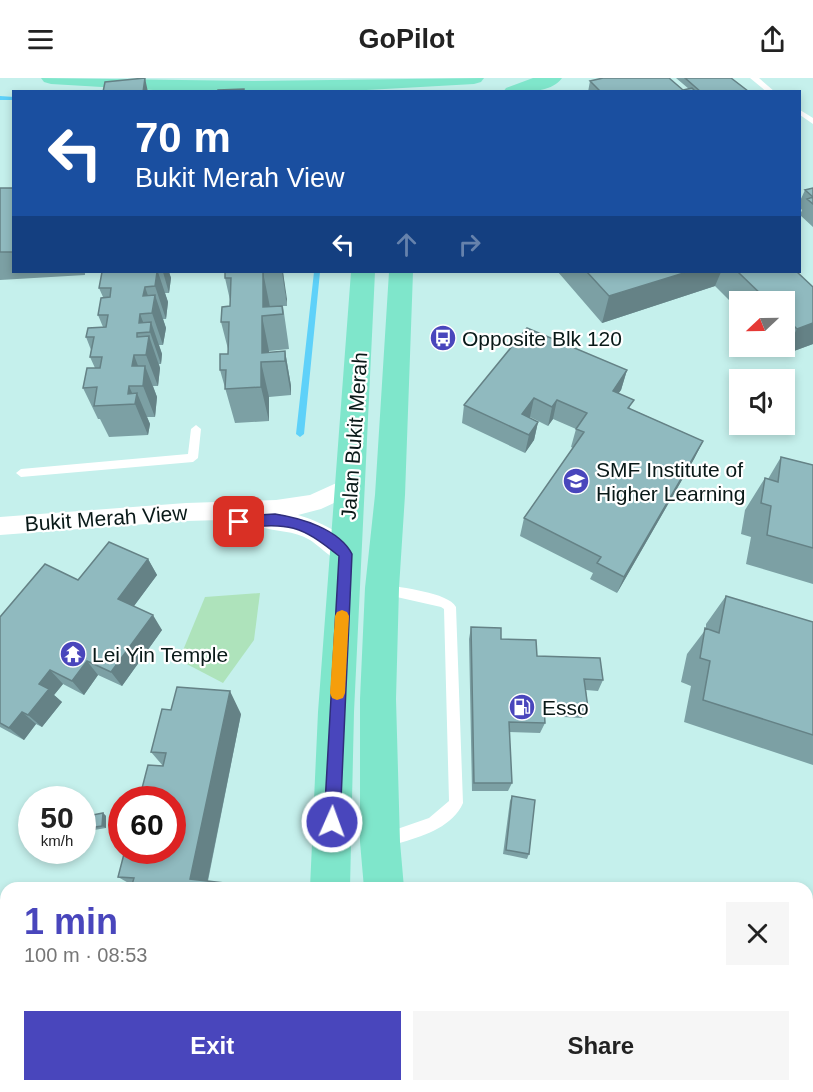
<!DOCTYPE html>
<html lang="en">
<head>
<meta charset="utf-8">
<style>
  :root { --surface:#fff; --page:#f6f6f6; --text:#222; --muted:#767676; --accent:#4946bc }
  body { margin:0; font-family:Helvetica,sans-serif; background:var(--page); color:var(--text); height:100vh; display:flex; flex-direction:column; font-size:22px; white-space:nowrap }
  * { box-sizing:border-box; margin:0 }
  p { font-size:20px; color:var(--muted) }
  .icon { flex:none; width:33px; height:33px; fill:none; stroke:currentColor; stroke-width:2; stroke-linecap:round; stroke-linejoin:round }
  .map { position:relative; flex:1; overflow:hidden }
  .sheet { position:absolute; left:0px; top:804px; width:813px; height:210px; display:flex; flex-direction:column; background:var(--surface); border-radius:18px 18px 0 0; box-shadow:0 3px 9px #0003 }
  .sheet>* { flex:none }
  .guide { position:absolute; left:12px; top:12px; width:789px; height:183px; border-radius:0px; box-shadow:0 3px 9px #0003; background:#1a4fa0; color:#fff; overflow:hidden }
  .needle { width:39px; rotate:248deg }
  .controls { position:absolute; left:729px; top:213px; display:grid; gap:12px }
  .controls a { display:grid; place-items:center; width:66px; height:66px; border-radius:0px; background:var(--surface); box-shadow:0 3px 9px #0003; font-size:30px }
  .speed { position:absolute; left:18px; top:708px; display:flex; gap:12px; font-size:30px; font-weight:700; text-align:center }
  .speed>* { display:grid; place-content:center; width:78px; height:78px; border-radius:50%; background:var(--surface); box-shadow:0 3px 9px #0003; line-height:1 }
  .speed small { font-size:15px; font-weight:400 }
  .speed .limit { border:9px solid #d22; background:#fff; color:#111 }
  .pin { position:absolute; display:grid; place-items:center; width:51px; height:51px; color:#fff; margin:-26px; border-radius:12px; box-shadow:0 3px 9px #0006 }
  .me { position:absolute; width:66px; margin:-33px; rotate:2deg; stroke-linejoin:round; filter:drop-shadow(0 0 4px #0008) }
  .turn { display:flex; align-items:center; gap:21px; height:126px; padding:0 24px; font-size:27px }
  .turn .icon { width:78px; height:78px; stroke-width:2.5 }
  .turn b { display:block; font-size:42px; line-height:51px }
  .lanes { display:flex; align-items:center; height:57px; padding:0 24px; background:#0003; justify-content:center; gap:30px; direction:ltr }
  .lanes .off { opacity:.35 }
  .round { display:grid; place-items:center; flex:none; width:63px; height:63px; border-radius:0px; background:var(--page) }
  .overview { display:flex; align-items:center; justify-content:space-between; height:102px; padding:0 24px }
  h1 { font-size:36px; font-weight:600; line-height:45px; color:var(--accent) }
  .cta { display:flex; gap:12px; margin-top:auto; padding:12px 24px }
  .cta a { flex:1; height:69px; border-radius:0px; background:var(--accent); color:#fff; font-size:24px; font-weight:600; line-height:69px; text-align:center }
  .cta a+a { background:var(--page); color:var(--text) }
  header { display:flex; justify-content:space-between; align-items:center; height:78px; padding:0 24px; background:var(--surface); font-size:27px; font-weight:600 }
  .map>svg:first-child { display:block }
</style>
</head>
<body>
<header><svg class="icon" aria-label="menu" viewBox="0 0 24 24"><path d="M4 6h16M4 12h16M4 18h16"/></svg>GoPilot<svg class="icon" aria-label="share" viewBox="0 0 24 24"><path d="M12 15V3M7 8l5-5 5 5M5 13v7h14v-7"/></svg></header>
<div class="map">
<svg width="813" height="1014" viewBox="0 0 813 1014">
  <rect width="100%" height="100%" fill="#c5f0ec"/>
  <path fill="#aee3bb" d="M260,515L254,562L223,605L179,582L205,519Z"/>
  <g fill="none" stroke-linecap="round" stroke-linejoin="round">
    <path fill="#5ed1f9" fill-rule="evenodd" d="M0,18L14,19V22H0Z
      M314,194H320L304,356L300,359L296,356Z"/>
    <path fill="#fff" fill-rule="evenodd" d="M750,0H759L775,14H767Z
      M800,32L813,40V46L800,37Z
      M196,347L201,351L198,380L193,384L21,399L16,395L21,391L188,376L191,351Z
      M383,506C401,510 448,514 456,529L463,725C453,748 426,757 403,764C395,766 388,770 380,767L378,762L380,757L429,740L449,723L444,531L441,529L379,515L377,511L379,507Z
      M807,926L813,928V944L807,942Z
      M497,1008H513L514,1014H498Z"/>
    <path fill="#fff" fill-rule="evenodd" d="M352,398L360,401L363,407L360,413L321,431L298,437C318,443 348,456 358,476L354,483C337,489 324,471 310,462C293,452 277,454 260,449L257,441L186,443L0,457V439L186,425L276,422L310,417Z"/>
    <path fill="#7fe6cb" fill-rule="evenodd" d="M41,0L252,3L484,0L481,4L474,6L331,14H187L51,6L44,4Z
      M533,0H562C551,16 521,14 503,14L506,10Z
      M351,194H375L354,634L350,810H310L318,634Z
      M389,194H413L405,417L399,510L396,621L400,764L404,810H364L360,764V621L365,510L375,417Z
      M299,1008H345V1014H299Z
      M370,1008H416V1014H370Z"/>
  </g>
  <path fill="#7ca0a4" d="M676,0H731L747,14H588L590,3L683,12L689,11Z
    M0,110H14V194H85V197L0,202Z
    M813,110V149L800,137L802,132L800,130V123L805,112Z
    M108,194H169L171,200L169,215H165L168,224L166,241H163L166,250L163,267H159L162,276L161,286H159L160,290L158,308H153L157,319L155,339H147L150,346L148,357L109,359L100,341H98L83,310L95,290L90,279L91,272L86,259L103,249L98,237L103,219L99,210Z
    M225,194H283L287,228H283L288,263L289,271L269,273V275L285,273L291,308V317L269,319V343L235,345L220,292L228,276V271L221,244L230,228V222L225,200Z
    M558,194H797L813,266L783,277L774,268H784V224H740V233L715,208L602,245Z
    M627,292L621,312L618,315L631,331L703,363L694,381L617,515L590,501L593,495L520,458L524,440L573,370L571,369L576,351L553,341L548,348L530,339L529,340L538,344L534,362L525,375L462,345L464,327Z
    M781,379L813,387V506L746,486L751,459L741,456L745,432L765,400L768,401Z
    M148,481L157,497L134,528L162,552L122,608L98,597L84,617L63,606L54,617L62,624L42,649L36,646L24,662L0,649V539L78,502Z
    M726,518L813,544V687L684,644L691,608L681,604L687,576L706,551V546Z
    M471,549L501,561L537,578L603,602L598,613L586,612L588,630L582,640L544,638L545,645L540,655L509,654L512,705L508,713H472L469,561Z
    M241,636L208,803L224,805L230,810H131L132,807L118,799L172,772L163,688L151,674Z
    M512,718L529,776L527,781L503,776L510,723Z
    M103,735L106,738V750L82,754V739Z
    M539,1008H807L813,1014H540Z"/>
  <path fill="#658286" d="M145,0L148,14H143Z
    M157,194H158L168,224L166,241L155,208Z
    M163,194H169L171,200L169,215Z
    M263,194L270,229H263Z
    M282,194H283L287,221V228Z
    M687,194H721L715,208L602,245L609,218Z
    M145,209L153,232L155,217L166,250L163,267L152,235L143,218Z
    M140,236L147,254L139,245Z
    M262,238L269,273V284L262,275Z
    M151,244L162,276L161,286L150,254Z
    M813,245V266L783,277L797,251Z
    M149,258L160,290L158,308L146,277Z
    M285,273L291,308V317L285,283Z
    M134,277L143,301L145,288L157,319L155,339L143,308L132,288Z
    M261,284L269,319V343L261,309Z
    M627,292L621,312L607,332L613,313Z
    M129,308L136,324L137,315L150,346L148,357L135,326L128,316Z
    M534,320L530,339L520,353L522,336Z
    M557,322L553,341L548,348L552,329Z
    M538,344L534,362L525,375L529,357Z
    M703,363L694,381L617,515L624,499Z
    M148,481L157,497L128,536L118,521Z
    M153,537L162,552L122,608L111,594Z
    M87,583L98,597L84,617L72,603Z
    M50,592L63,606L54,617L62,624L42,649L28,637L39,606Z
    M230,613L241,636L206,810L190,801Z
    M22,634L36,646L24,662L9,650Z
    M103,735L106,738V750L102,748Z
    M224,805L230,810H223Z
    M146,1008H167L166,1014H145Z"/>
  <path fill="#90babf" stroke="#658286" stroke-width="1.5" d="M145,0L143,14H103L105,4Z
    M603,0H669L683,12L692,10L696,14H601L590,3Z
    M685,0H731L748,13L701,14Z
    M244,11V14H218V12Z
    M0,110H14V174H0Z
    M813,110V119L805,112Z
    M813,119V126L807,121Z
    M102,194H157L155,208L145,209L143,218L155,217L152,235L140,236L139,245L151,244L150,254L137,255V259L149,258L146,277H134L132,288H145L143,308H129L128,316L137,315L135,326L94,328L97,309L83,310L87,290H100L102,279H90L94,259H86L88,250L106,249L108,237H98L101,220L110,219L111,210H99Z
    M225,194H263V229L282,228L283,236L262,238V275L285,273V283L261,284V309L225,311L226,292H220V276H228L229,244H221L222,229L230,228L231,200H225Z
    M587,194H687L609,218Z
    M738,194H797L813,209V245L797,251L784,238V224H769Z
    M527,250L627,292L613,313L634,322L628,330L703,363L624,499L597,485L601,479L524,440L584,354L576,351L587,335L557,322L552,329L534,320L522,336L538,344L529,357L464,327Z
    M781,379L813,387V470L767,457L771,428L761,425L765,400L778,404Z
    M109,464L148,481L118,521L153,537L111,594L87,583L72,603L50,592L39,606L49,611L28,637L22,634L9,650L0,645V539L45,486L78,502Z
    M726,518L813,544V657L703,622L710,583L700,580L705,550L719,555Z
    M471,549L501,550V561L536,562L537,578L600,580L603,602L584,601L588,630L544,628L545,645L509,644L512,705H474Z
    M177,609L230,613L190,801L224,805L223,810H131L134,800L118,799L125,772H172V722H139L148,687L163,688L166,675L151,674L162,631L171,632Z
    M512,718L535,722L529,776L506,772Z
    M103,735L102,748L82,751V739Z
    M57,1008H146L145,1014H56Z
    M543,1008H807L813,1010V1014H545Z"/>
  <path fill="#4946bc" stroke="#2f2e7a" stroke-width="1.5" d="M275,436C301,440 339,451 352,476L340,744L338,750L332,752L326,750L324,744L339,478C298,445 290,446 239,449L232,444L239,438Z"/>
  <path fill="#f59e0b" d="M342,532L347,534L349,538L345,615L343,620L337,622L332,620L330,615L335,538L337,534Z"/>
  <defs>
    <symbol id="bus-disc" viewBox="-11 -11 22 22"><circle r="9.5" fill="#4946bc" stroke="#fff"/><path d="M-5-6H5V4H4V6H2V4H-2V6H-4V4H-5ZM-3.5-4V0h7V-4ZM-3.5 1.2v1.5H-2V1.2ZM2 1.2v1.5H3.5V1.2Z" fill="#fff"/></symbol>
    <symbol id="university-disc" viewBox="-11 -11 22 22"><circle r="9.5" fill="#4946bc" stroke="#fff"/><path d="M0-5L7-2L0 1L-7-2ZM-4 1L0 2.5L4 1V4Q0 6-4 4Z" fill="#fff"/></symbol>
    <symbol id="temple-disc" viewBox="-11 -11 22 22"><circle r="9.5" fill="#4946bc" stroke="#fff"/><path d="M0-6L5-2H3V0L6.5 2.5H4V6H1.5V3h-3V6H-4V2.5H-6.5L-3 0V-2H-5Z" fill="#fff"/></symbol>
    <symbol id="fuel-disc" viewBox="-11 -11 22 22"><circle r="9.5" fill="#4946bc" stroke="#fff"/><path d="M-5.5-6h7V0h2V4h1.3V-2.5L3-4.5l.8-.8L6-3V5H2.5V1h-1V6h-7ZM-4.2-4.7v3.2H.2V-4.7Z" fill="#fff"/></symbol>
  </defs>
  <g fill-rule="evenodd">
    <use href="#bus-disc" x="428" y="245" width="30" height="30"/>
    <use href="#university-disc" x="561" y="388" width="30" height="30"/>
    <use href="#temple-disc" x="58" y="561" width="30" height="30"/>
    <use href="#fuel-disc" x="507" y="614" width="30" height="30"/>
  </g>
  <g text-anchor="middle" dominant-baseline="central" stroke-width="4.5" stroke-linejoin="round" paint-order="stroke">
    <g font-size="21" fill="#091918" stroke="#fff" text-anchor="start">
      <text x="462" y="260">Opposite Blk 120</text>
      <text x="596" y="391">SMF Institute of<tspan x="596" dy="24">Higher Learning</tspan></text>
      <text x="92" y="576">Lei Yin Temple</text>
      <text x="542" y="629">Esso</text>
    </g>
    <g font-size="21" fill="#091918" stroke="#fff">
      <text transform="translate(354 358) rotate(-86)">Jalan Bukit Merah</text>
      <text transform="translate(106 440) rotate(-4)">Bukit Merah View</text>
    </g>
  </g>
</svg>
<div class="controls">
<a><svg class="needle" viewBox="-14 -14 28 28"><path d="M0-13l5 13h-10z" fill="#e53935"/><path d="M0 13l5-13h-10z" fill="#767676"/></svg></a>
<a><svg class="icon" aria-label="sound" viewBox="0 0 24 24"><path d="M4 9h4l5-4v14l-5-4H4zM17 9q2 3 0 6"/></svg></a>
</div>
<div class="speed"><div>50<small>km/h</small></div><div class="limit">60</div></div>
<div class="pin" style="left:239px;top:444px;background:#d93025"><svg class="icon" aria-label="arrive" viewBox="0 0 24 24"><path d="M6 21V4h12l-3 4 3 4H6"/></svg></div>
<svg class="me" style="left:332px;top:744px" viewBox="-20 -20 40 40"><circle r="17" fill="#4946bc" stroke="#fff" stroke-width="3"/><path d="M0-11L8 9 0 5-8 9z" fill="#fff"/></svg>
<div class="guide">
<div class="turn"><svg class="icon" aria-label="left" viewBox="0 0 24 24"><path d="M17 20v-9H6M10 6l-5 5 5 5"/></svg><div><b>70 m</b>Bukit Merah View</div></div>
<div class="lanes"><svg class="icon" aria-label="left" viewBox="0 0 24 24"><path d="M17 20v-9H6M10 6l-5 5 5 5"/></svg><svg class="icon off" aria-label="ahead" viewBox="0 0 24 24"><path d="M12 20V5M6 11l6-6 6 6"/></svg><svg class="icon off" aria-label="right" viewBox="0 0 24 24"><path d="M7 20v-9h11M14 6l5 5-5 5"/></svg></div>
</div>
<section class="sheet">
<div class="overview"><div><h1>1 min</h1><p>100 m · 08:53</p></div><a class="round"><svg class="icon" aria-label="close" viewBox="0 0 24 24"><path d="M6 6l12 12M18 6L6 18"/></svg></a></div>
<div class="cta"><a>Exit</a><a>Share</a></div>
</section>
</div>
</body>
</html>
